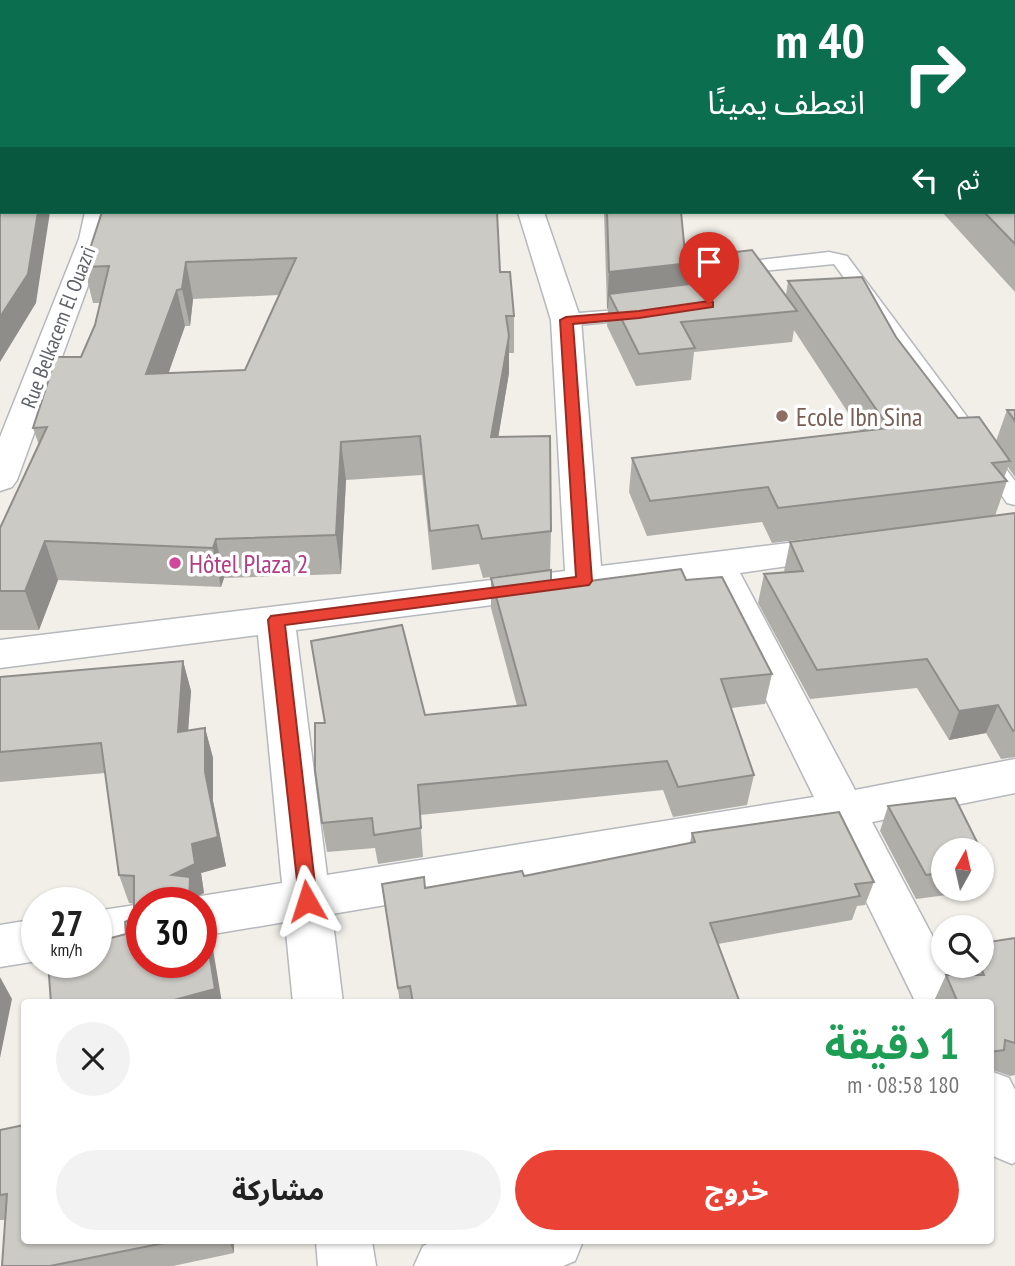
<!DOCTYPE html>
<html lang="ar">
<head>
<meta charset="utf-8">
<style>
  :root { --surface:#fff; --page:#f2f2f2; --text:#222; --muted:#767676; --accent:#ea4335 }
  body { margin:0; font-family:"PT Sans Narrow","Noto Sans Arabic",sans-serif; background:var(--page); color:var(--text); direction:rtl; height:100vh; display:flex; flex-direction:column; font-size:26px; white-space:nowrap }
  * { box-sizing:border-box; margin:0 }
  p { font-size:23px; color:var(--muted) }
  .icon { flex:none; width:38px; height:38px; fill:none; stroke:currentColor; stroke-width:2; stroke-linecap:round; stroke-linejoin:round }
  .map { position:relative; flex:1; overflow:hidden; direction:ltr }
  .side { position:absolute; left:21px; top:999px; width:973px; height:245px; display:flex; flex-direction:column; background:var(--surface); border-radius:7px; box-shadow:0 2px 5px #0004; direction:rtl }
  .side>* { flex:none }
  .top-card { position:absolute; left:0px; top:0px; width:1015px; height:214px; box-shadow:0 2px 5px #0004; direction:rtl; background:#0b6e4f; color:#fff; overflow:hidden }
  .needle { width:46px; rotate:8deg }
  .controls { position:absolute; left:931px; top:838px; display:grid; gap:14px }
  .controls a { display:grid; place-items:center; width:63px; height:63px; border-radius:50%; background:var(--surface); box-shadow:0 2px 5px #0004; font-size:35px }
  .speed { position:absolute; left:21px; top:887px; display:flex; gap:14px; font-size:35px; font-weight:700; text-align:center }
  .speed>* { display:grid; place-content:center; width:91px; height:91px; border-radius:50%; background:var(--surface); box-shadow:0 2px 5px #0004; line-height:1 }
  .speed small { font-size:18px; font-weight:400 }
  .speed .limit { border:10px solid #d22; background:#fff; color:#111 }
  .pin { position:absolute; display:grid; place-items:center; width:60px; height:60px; color:#fff; margin:-72px -30px; border-radius:50% 50% 50% 0; rotate:-45deg; box-shadow:0 0 7px #0007 }
  .pin .icon { rotate:45deg }
  .me { position:absolute; width:77px; margin:-38px; rotate:354deg; stroke-linejoin:round; filter:drop-shadow(0 0 5px #0008) }
  .turn { display:flex; align-items:center; gap:24px; height:147px; padding:0 35px; font-size:32px }
  .turn .icon { width:91px; height:91px; stroke-width:2.5 }
  .turn b { display:block; font-size:49px; line-height:60px }
  .then { display:flex; align-items:center; height:66px; padding:0 35px; background:#0003; gap:14px; font-size:26px }
  .round { display:grid; place-items:center; flex:none; width:74px; height:74px; border-radius:37px; background:var(--page) }
  .head { display:flex; align-items:center; justify-content:space-between; height:119px; padding:0 35px }
  h1 { font-size:42px; font-weight:700; line-height:52px; color:#1e9e55 }
  .primary-button { display:flex; gap:14px; margin-top:auto; padding:14px 35px }
  .primary-button a { flex:1; height:80px; border-radius:42px; background:var(--accent); color:#fff; font-size:28px; font-weight:700; line-height:80px; text-align:center }
  .primary-button a+a { background:var(--page); color:var(--text) }
  .map>svg:first-child { display:block }
</style>
</head>
<body>
<div class="map">
<svg width="1015" height="1266" viewBox="0 0 1015 1266">
  <rect width="100%" height="100%" fill="#f1efe8"/>
  <g fill="none" stroke-linecap="round" stroke-linejoin="round">
    <defs>
      <path id="service" d="M829,252L847,256L1015,481V505L1007,503L952,423L834,264L709,276L719,304L716,308L696,312L686,306L698,300L689,272L691,268Z
        M644,308L651,310L654,314L651,318L566,326L556,320L566,314Z"/>
      <path id="minor" d="M518,212H544L581,320L601,566L838,537L851,541L856,549L851,557L740,573L855,790L1015,759V793L872,822L943,956V966H948L967,1003H916L831,830L332,914L343,1003H293L285,922L201,936V903H184L201,896L282,883L258,635L0,668V640L565,571L551,320ZM706,578L814,797L327,875L296,630Z
        M142,904V946L96,953V911Z
        M37,919V961L0,967V925Z
        M990,1071L1009,1078L1015,1090V1162L1012,1164L993,1156L990,1151Z
        M316,1241H372L376,1266H318Z
        M434,1241H583L575,1261L563,1266H414L423,1246Z"/>
      <path id="tertiary" d="M112,0H132V2H112Z
        M85,212H111L105,239L17,480L12,487L0,491V437L79,239Z"/>
      <path id="secondary" d="M81,0H119L79,2Z"/>
    </defs>
    <use href="#service" stroke="#b5b8bc" stroke-width="3"/>
    <use href="#minor" stroke="#b5b8bc" stroke-width="3"/>
    <use href="#tertiary" stroke="#b5b8bc" stroke-width="3"/>
    <use href="#secondary" stroke="#b6babf" stroke-width="3"/>
    <use href="#service" fill="#fff" fill-rule="evenodd"/>
    <use href="#minor" fill="#fff" fill-rule="evenodd"/>
    <use href="#tertiary" fill="#fff" fill-rule="evenodd"/>
    <use href="#secondary" fill="#fff" fill-rule="evenodd"/>
  </g>
  <path fill="#afaea9" fill-rule="evenodd" d="M1015,0V292L942,212H1013V2H164Z
    M102,212L500,272L514,316V353H509V373L498,437L551,531L550,570L483,578L479,564L432,570L422,475L346,480L341,574L224,578L221,587L58,580L39,630H0V528L39,445L33,428L81,357L95,325L101,303H93L84,267ZM279,295L245,370L168,373L185,326H190L193,299Z
    M604,212H681L685,253L699,262L696,283L716,280L719,254L786,295L788,281L896,337L958,418L996,441L1007,410H1015V477L1008,467L1004,478L1007,481L995,516L772,543L762,522L647,536L629,492L632,458L860,431L794,330L792,342L694,352L691,380L636,386L607,326L608,308L607,309Z
    M1015,513V757L1001,759L986,733L949,740L917,688L810,699L758,603L764,574L785,572L784,571L790,542Z
    M491,578L551,586L686,580L772,674L765,704L731,708L754,775L747,805L673,817L663,790L420,815L423,857L378,864L375,848L327,852L322,823L425,715L517,706L491,608Z
    M183,661L191,691L188,730L205,728L213,758V801L226,866L201,873L204,893L196,897L198,903H142L211,937L126,934L134,918V904L129,903L119,875L105,773L0,782V677Z
    M888,806L943,850V889H979L978,891L916,899L880,831Z
    M692,833L874,882L865,905L857,906L852,920L718,944L740,1003H400L382,884L425,888L524,876L690,843Z
    M982,853L989,867L982,882Z
    M1015,938V1075L1010,1076L993,1070L990,1074V1003H933L946,975H955L960,966H982Z
    M0,1130L24,1241H234V1253L173,1266H2L5,1220H0Z"/>
  <path fill="#8f8d8a" d="M38,212H50L36,303L0,362V317Z
    M186,262L193,299L190,326L182,289Z
    M699,262L695,298L609,294L608,308L607,309L609,272Z
    M177,290L185,326L155,412L146,374Z
    M509,336V373L492,475L491,437Z
    M341,442L346,480L341,574L336,535Z
    M216,539L224,578L221,587L213,548Z
    M45,541L58,580L39,630L25,591Z
    M183,661L191,691L186,761L178,732Z
    M998,705L986,733L949,740L959,711Z
    M205,728L213,758V801L226,866L201,873L204,893L196,897L198,903H189L172,875L192,844L205,772Z
    M202,909L211,937L222,1003H163Z
    M0,977L12,999L0,1058Z
    M229,1241H234V1253Z"/>
  <path fill="#cccac5" stroke="#8f8d8a" stroke-width="2" fill-rule="evenodd" d="M0,0H89L88,2H2V212H38L28,274L0,317Z
    M164,0H482V2H164Z
    M482,0H1015V244L984,212H1013V2H483Z
    M102,212H497L500,272H510L514,316H506L509,336L491,437L550,436L551,531L482,539L478,525L430,531L420,436L341,442L336,535L216,539L213,548L45,541L25,591H0V528L47,427L33,428L56,357H81L95,325L109,266L84,267ZM296,258L245,370L146,374L177,290L182,289L186,262Z
    M607,212H681L685,253L696,252L699,262L609,272Z
    M752,250L797,311L681,322L695,348L639,354L609,294L714,281L726,274L719,254Z
    M862,277L896,337L958,418L979,417L1010,461L992,463L1007,481L778,508L768,487L650,501L632,458L889,428L788,281Z
    M1007,410H1015V421Z
    M1015,513V730L1013,731L998,705L959,711L927,659L817,670L764,574L803,571L790,542Z
    M681,569L686,580L722,577L772,674L721,679L754,775L678,787L667,761L418,785L421,828L374,835L372,818L322,823L315,770V723H325L311,641L402,625L425,715L526,705L491,578L551,570V586Z
    M183,661L178,732L205,728V772L218,837L192,844L195,864L172,875L190,877L189,903H142V962H201V909H202L215,989L163,1003H51L48,962H96V942L126,934L125,922L134,918V876L119,875L101,743L0,752V677Z
    M955,798L981,850H943V873L926,875L888,806Z
    M839,812L874,882L855,884L860,896L710,923L740,1003H413L410,986L398,988L382,884L424,877L425,888L522,871L524,876L695,842L692,833Z
    M982,853L989,867L982,868Z
    M1015,938V1043L1005,1040L1004,1050L990,1052V1003H958L946,975H984L980,966H982V943Z
    M24,1125V1241H174L50,1266H2L7,1194L0,1195V1130Z"/>
  <path fill="#ea4335" stroke="#982c22" stroke-width="2" d="M709,301L713,302V307L639,318L573,324L592,581L589,585L285,625L317,901L314,907H300L268,620L271,616L576,577L560,320L566,317L639,311Z"/>
  <circle fill="#8d6e63" stroke="#fff" stroke-width="2.5" cx="782" cy="416" r="7"/>
  <circle fill="#d1479c" stroke="#fff" stroke-width="2.5" cx="175" cy="563" r="7"/>
  <g text-anchor="middle" dominant-baseline="central" stroke-width="7" stroke-linejoin="round" paint-order="stroke">
    <g font-size="21" fill="#5f6368" stroke="#fff">
      <text transform="translate(58 327) rotate(-69)">Rue Belkacem El Ouazri</text>
    </g>
    <g font-size="26" fill="#785e54" stroke="#fff" text-anchor="start">
      <text x="796" y="416">Ecole Ibn Sina</text>
    </g>
    <g font-size="26" fill="#b23c85" stroke="#fff" text-anchor="start">
      <text x="189" y="563">Hôtel Plaza 2</text>
    </g>
  </g>
</svg>
<div class="controls">
<a><svg class="needle" viewBox="-14 -14 28 28"><path d="M0-13l5 13h-10z" fill="#e53935"/><path d="M0 13l5-13h-10z" fill="#767676"/></svg></a>
<a><svg class="icon" aria-label="search" viewBox="0 0 24 24"><circle cx="10" cy="10" r="6"/><path d="M15 15l6 6"/></svg></a>
</div>
<div class="speed"><div>27<small>km/h</small></div><div class="limit">30</div></div>
<div class="pin" style="left:709px;top:304px;background:#d93025"><svg class="icon" aria-label="arrive" viewBox="0 0 24 24"><path d="M6 21V4h12l-3 4 3 4H6"/></svg></div>
<svg class="me" style="left:307px;top:901px" viewBox="-20 -20 40 40"><path d="M0-17L14 15 0 8-14 15z" fill="#ea4335" stroke="#fff" stroke-width="4"/></svg>
<div class="top-card">
<div class="turn"><svg class="icon" aria-label="right" viewBox="0 0 24 24"><path d="M7 20v-9h11M14 6l5 5-5 5"/></svg><div><b>40 m</b>انعطف يمينًا</div></div>
<div class="then">ثم<svg class="icon" aria-label="left" viewBox="0 0 24 24"><path d="M17 20v-9H6M10 6l-5 5 5 5"/></svg></div>
</div>
<section class="side">
<div class="head"><div><h1>1 دقيقة</h1><p>180 m · 08:58</p></div><a class="round"><svg class="icon" aria-label="close" viewBox="0 0 24 24"><path d="M6 6l12 12M18 6L6 18"/></svg></a></div>
<div class="primary-button"><a>خروج</a><a>مشاركة</a></div>
</section>
</div>
</body>
</html>
